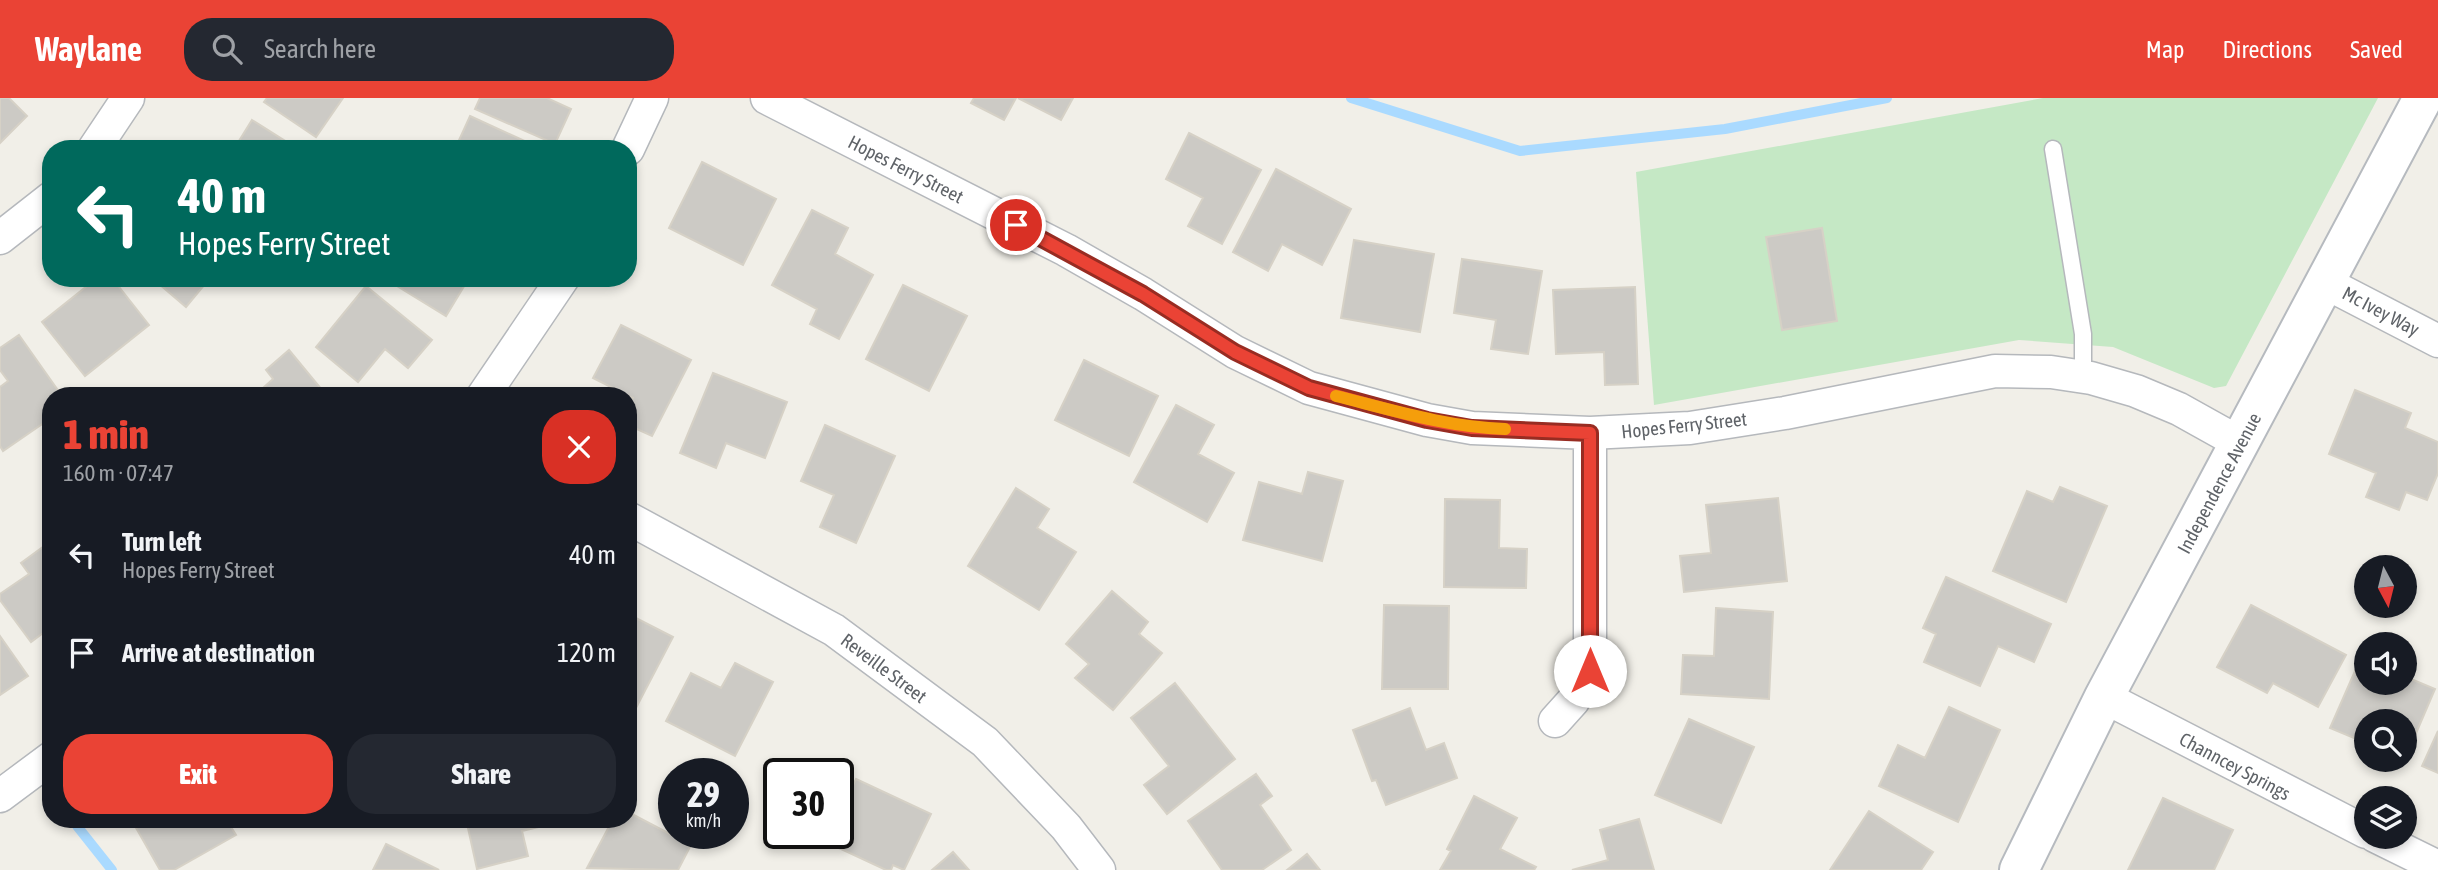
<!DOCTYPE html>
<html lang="en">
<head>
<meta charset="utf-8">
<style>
  :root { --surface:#171b24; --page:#242831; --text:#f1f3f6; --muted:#9ea1a6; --accent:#ea4335 }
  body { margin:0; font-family:"Asap Condensed",sans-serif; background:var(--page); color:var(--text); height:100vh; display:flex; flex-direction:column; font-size:26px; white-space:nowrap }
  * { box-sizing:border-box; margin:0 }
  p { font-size:23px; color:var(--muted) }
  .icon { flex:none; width:38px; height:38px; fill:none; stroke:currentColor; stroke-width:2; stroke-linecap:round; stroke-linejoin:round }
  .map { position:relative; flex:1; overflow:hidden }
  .panel { position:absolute; left:42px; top:289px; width:595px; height:441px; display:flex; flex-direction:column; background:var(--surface); border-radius:28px; box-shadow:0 4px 10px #0003 }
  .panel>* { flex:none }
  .top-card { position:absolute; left:42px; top:42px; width:595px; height:147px; border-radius:28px; box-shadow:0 4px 10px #0003; background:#00695c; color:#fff; overflow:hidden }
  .needle { width:46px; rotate:173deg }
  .buttons { position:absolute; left:2354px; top:457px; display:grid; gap:14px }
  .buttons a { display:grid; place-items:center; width:63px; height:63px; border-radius:50%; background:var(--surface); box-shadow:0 4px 10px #0003; font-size:35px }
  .speed { position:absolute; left:658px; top:660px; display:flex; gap:14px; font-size:35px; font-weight:700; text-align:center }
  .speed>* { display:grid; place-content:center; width:91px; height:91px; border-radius:50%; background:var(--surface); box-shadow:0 4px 10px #0003; line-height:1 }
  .speed small { font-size:18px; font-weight:400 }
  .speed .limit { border:4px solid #111; border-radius:10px; background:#fff; color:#111 }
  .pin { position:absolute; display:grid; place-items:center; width:60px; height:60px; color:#fff; margin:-30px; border:4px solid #fff; border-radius:50%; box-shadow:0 2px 7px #0007 }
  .me { position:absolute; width:77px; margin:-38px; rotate:0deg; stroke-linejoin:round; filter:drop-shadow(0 0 5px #0008) }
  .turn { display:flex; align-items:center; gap:24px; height:147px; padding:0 21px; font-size:32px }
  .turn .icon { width:91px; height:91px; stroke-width:2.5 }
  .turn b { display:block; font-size:49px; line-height:60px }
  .round { display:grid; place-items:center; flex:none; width:74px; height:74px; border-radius:28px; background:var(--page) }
  .head { display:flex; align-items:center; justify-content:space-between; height:119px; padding:0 21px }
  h1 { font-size:42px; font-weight:800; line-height:52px; color:var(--accent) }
  .button { display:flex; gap:14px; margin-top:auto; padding:14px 21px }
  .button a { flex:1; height:80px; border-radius:28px; background:var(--accent); color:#fff; font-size:28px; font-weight:800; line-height:80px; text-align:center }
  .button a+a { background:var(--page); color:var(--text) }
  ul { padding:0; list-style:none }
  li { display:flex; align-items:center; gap:21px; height:98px; padding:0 21px }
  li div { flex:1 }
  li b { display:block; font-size:26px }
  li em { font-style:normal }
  header { display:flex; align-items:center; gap:42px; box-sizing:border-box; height:98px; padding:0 35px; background:var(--accent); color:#fff }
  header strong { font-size:33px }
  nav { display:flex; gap:38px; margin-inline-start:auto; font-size:24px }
  .search { width:490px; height:63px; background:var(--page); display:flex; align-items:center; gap:18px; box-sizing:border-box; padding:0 24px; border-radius:28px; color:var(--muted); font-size:26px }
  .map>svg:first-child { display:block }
</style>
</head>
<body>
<header>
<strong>Waylane</strong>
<div class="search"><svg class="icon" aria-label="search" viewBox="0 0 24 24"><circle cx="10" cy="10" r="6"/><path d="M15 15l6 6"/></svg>Search here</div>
<nav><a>Map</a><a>Directions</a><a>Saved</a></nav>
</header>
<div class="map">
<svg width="2438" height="772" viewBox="0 0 2438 772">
  <rect width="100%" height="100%" fill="#f1efe8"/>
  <path fill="#c5e8c5" d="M2043,0H2378L2226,288L2214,290L2113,249L2019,242L1654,307L1636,74Z"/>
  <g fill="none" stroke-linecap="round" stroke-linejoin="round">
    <path stroke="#aadaff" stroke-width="10" d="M1351,0L1520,53L1725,31L1887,0
      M77,728L112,772"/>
  </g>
  <path fill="#cccac5" stroke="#d6d1c6" stroke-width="2" d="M0,0H9L27,18L0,45Z
    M267,0H343L316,39L264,4Z
    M480,0H547L571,11L555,46L475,11Z
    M974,0H1016L1004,22L971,5Z
    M1018,0H1073L1061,22Z
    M470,18L542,51H455Z
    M252,22L298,51H234Z
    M1189,35L1261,72L1222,146L1188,128L1203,100L1166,81Z
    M702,64L776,101L743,167L669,130Z
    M1276,71L1351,111L1322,167L1282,146L1268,173L1233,154Z
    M812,112L848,130L835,156L873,177L839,241L810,226L817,211L772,187Z
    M1822,130L1837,223L1782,232L1766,139Z
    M1354,142L1434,156L1420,234L1341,220Z
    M1462,161L1542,173L1528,256L1491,251L1496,222L1454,215Z
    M97,180H112L149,227L85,278L42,224Z
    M152,180H210L186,209Z
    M395,180H469L446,218L392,185Z
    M903,187L967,218L929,293L866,261Z
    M366,188L432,242L408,270L385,251L358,284L316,249Z
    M1635,189L1638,286L1605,287L1604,254L1556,256L1553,192Z
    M621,227L691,262L652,338L628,327V310L633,300L593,280Z
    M19,237L62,298H51V320L3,353L0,348V289L8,283L0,272V250Z
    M289,252L327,298H254L273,281L266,272Z
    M1084,262L1158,298L1129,358L1055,322Z
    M713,275L787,304L765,360L726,345L716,370L680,355Z
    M2355,292L2411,315L2405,330L2438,344V375L2427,402L2406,394L2399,412L2366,399L2376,375L2329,356Z
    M1176,307L1214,327L1198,356L1234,375L1207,424L1134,384Z
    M825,327L895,358L856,445L820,429L834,397L801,383Z
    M1308,374L1343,383L1322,463L1243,442L1259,384L1302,396Z
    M2060,389L2107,408L2066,504L1993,473L2027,393L2053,404Z
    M1016,390L1049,411L1037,430L1076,454L1039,512L968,468Z
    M1778,400L1787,483L1684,494L1680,458L1711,455L1706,407Z
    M1445,401L1500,402L1499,450L1527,451L1526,490L1444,489Z
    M51,443V529L31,544L0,502V496L29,476L21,465Z
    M1946,479L2051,526L2034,564L1998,548L1980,588L1924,564L1936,536L1923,530Z
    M1112,493L1148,524L1139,536L1162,555L1113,612L1075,580L1089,566L1066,546Z
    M1384,507L1449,508L1448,591H1382Z
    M2251,507L2346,557L2318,609L2273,585L2267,595L2217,569Z
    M1716,510L1773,514L1769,601L1681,596L1683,557L1714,558Z
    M628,516L673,539L636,610L628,606Z
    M0,538L28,578L0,597Z
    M735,565L773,584L735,658L666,623L691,575L721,590Z
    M2358,566L2366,570V584H2404V578L2435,591L2405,661L2404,623H2366V645L2330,630Z
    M1175,585L1235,661L1167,716L1144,687L1169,668L1131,620Z
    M1949,609L2000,632L1958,724L1879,688L1898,647L1925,660Z
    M1410,610L1426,652L1444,645L1457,680L1386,707L1376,682L1372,683L1353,632Z
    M1689,621L1754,649L1721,725L1655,697Z
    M2438,633V675L2422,668Z
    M1256,676L1272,698L1260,707L1291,752L1262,772H1222L1188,723Z
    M856,681L931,716L904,772L893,767L891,772H886L826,744L831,735H838V719Z
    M1474,698L1517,720L1500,751L1536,769L1534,772H1440L1451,753L1447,751Z
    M2163,700L2233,732L2214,772H2128Z
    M1869,713L1933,754L1921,772H1830Z
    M628,714L691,747L678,772L587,770L613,721H628Z
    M131,721H226L236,737L174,772H160Z
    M466,721H550L551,726L522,733L528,758L477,771Z
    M1639,721L1654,772H1572L1608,762L1600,732Z
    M386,746L439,772H373Z
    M953,754L969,772H932Z
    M1307,756L1320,772H1287Z"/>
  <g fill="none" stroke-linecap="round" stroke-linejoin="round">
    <defs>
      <path id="lane" d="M2053,51L2083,236V279"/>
      <path id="street" d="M767,0L1066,152L1143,196L1235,254L1309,290L1427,322L1472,330L1590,335L1690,330L1785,315L1995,273L2051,274L2091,280L2136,293L2179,311L2240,345
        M94,51L128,0
        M628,51L652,0
        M0,140L51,100
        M2324,184L2438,243
        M483,298L563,180
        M628,420L834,532L985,644L1066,729L1099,772
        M2104,599L2366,734
        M1555,623L1573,603L1590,573V335
        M0,698L51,660
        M2375,738L2438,769"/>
      <path id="secondary" d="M2019,772L2104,599L2423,0"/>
    </defs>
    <use href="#lane" stroke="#b5b8bc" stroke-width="19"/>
    <use href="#street" stroke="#b5b8bc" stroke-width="35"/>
    <use href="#secondary" stroke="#b6babf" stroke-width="42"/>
    <use href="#lane" stroke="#fff" stroke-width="16"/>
    <use href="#street" stroke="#fff" stroke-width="32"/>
    <use href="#secondary" stroke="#fff" stroke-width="38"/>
  </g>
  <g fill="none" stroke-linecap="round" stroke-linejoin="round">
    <defs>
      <path id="route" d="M1016,127L1143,196L1235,254L1309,290L1427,322L1472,330L1590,335V573"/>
    </defs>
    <use href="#route" stroke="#982c22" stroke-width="18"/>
    <use href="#route" stroke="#ea4335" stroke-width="12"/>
    <path stroke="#f59e0b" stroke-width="12" d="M1336,298C1392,312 1447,329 1505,331"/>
  </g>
  <g text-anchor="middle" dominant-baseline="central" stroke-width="5" stroke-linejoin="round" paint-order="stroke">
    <g font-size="19" fill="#5f6368" stroke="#fff">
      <text transform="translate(906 71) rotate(27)">Hopes Ferry Street</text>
      <text transform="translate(2381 213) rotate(28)">Mc Ivey Way</text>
      <text transform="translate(1684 327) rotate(-6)">Hopes Ferry Street</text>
      <text transform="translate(2219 385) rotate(-62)">Independence Avenue</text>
      <text transform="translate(884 570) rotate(37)">Reveille Street</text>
      <text transform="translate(2235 668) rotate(28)">Channcey Springs</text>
    </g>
  </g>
</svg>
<div class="buttons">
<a><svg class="needle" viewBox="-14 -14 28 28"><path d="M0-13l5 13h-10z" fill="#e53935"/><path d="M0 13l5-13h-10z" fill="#9ea1a6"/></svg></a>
<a><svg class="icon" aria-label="sound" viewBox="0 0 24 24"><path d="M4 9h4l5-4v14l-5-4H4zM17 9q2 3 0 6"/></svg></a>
<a><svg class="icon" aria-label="search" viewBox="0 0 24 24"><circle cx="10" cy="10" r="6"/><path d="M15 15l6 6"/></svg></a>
<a><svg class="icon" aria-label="layers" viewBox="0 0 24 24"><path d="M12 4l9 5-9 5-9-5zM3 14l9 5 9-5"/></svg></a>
</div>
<div class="speed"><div>29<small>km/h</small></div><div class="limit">30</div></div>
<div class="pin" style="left:1016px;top:127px;background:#d93025"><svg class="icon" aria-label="arrive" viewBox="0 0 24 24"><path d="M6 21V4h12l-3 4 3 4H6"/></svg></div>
<svg class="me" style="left:1590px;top:573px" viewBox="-20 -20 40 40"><circle r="19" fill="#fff"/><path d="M0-13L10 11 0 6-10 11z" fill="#ea4335"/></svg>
<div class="top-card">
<div class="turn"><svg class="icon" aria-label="left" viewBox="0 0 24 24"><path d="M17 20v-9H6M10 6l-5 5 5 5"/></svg><div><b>40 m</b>Hopes Ferry Street</div></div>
</div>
<section class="panel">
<div class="head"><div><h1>1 min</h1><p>160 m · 07:47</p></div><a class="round" style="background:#d93025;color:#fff"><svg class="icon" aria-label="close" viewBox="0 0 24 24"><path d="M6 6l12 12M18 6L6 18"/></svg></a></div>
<ul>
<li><svg class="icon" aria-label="left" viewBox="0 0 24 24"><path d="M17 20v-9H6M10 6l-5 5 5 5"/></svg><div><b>Turn left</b><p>Hopes Ferry Street</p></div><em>40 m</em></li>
<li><svg class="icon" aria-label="arrive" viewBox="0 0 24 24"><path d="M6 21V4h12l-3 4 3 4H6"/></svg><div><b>Arrive at destination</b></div><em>120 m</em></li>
</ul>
<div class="button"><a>Exit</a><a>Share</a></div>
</section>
</div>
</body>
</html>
